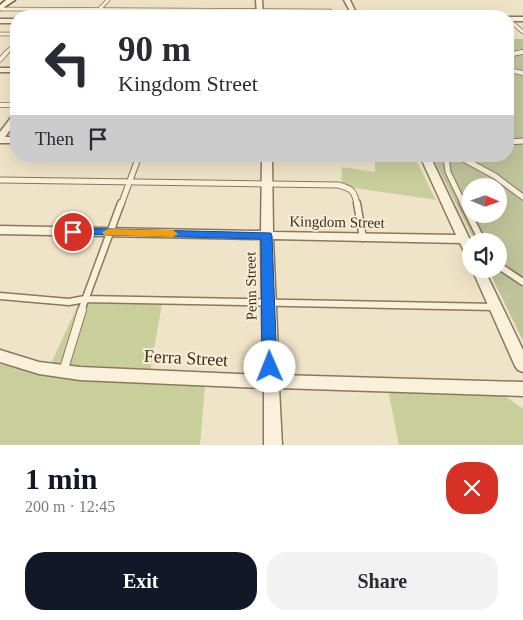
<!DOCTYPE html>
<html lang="en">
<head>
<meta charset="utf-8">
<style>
  :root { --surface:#fff; --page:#f2f2f3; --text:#2b2b33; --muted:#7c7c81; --accent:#111827 }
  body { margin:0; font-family:Georgia,serif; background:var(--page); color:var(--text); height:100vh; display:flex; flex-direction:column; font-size:19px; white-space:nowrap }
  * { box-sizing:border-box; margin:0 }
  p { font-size:16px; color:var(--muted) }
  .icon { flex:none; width:28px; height:28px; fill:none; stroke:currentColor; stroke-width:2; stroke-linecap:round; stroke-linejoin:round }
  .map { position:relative; height:445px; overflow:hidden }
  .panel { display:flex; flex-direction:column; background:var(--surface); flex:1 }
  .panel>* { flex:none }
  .top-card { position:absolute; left:10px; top:10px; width:504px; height:152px; border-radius:20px; box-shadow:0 5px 20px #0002; background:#fff; color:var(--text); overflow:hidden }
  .needle { width:32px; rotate:92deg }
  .tools { position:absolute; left:462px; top:178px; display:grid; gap:10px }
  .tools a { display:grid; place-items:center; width:45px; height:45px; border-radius:50%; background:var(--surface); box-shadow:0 5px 20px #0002; font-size:25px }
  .pin { position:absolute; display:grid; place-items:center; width:42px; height:42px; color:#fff; margin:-21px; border:2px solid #fff; border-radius:50%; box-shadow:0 1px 5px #0007 }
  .me { position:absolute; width:55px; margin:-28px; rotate:359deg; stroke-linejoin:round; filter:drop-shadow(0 0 4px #0008) }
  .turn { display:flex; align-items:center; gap:18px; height:105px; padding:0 25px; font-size:22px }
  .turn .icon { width:65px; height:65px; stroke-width:2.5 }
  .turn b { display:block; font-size:35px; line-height:42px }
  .then { display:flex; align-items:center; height:48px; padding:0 25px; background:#0003; gap:10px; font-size:19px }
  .round { display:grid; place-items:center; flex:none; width:52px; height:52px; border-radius:20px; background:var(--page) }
  .head { display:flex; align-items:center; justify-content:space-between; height:85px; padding:0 25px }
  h1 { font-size:30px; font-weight:600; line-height:38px; color:var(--accent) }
  .cta { display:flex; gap:10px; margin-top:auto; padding:10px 25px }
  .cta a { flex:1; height:58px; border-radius:20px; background:var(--accent); color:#fff; font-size:20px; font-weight:600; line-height:58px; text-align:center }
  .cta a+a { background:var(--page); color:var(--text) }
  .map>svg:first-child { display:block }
</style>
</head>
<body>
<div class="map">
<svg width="523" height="445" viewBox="0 0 523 445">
  <rect width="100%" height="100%" fill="#f0e4c8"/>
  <path fill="#c9cf9b" d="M375,156H414L436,200L341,186L342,167L375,172Z
    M79,303L162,304L148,383L205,386L200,445H0V364L46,374Z
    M388,390L500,392L523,409V445H399Z"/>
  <path fill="#bfc49a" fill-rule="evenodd" d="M508,39H523V341L488,269H499V241H475L432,156H508ZM471,186H499V214H471Z"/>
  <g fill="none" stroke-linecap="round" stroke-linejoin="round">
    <defs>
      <path id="lane-far4" d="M0,9L330,11
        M93,16L108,0
        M508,19L523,32
        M0,34H16
        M6,53L16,43
        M516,53L523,52"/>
      <path id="lane-far3" d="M508,55L522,52
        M0,60L7,52
        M508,70L523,73
        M0,105H16"/>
      <path id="lane-far2" d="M508,142L523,141
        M446,156L448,172L464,205
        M458,156L495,176L523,197
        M0,180L338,185C351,188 355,191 357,205
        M121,205L139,156"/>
      <path id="lane-far1" d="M357,203L363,238
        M463,203L482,241
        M499,266L523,282
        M0,296L69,302L85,299C222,301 358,305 495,307
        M81,311L121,203"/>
      <path id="lane" d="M63,372L82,310"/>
      <path id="street" d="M256,0H262L263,16H257Z
        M344,0H350L356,13L370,16H340L351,13Z
        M508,17H523V21H508Z
        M0,19H16V23H0Z
        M0,68H16V72H0Z
        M16,114V122L5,137H16V143H0V132L13,115Z
        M262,156H272L273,232L456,235L420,156H430L471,242V258L467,257L460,243L273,239L279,375L523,382V396L279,388L282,445H264V388L80,380L39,374L0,362V350L39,362L80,367L263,375L261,239L0,234V226L261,231Z
        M472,269H484L523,350V372L518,370L515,366Z"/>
      <path id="secondary" d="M6,0H15L0,10V5Z"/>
    </defs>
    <use href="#lane-far4" stroke="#8d765c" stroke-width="4.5"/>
    <use href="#lane-far3" stroke="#8d765c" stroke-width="5.5"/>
    <use href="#lane-far2" stroke="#8d765c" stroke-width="7"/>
    <use href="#lane-far1" stroke="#8d765c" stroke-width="9"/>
    <use href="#lane" stroke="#8d765c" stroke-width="10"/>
    <use href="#street" stroke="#8d765c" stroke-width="3"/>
    <use href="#secondary" stroke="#6f573f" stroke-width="3"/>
    <use href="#lane-far4" stroke="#faf1dc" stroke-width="3"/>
    <use href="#lane-far3" stroke="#faf1dc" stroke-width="4"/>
    <use href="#lane-far2" stroke="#faf1dc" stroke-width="5"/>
    <use href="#lane-far1" stroke="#faf1dc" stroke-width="6"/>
    <use href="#lane" stroke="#faf1dc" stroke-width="8"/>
    <use href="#street" fill="#faf1dc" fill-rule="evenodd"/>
    <use href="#secondary" fill="#faf1dc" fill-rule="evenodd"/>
  </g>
  <path fill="#1a73e8" stroke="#114b97" d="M73,228L271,233L272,236L277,367L275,371L270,373L264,371L262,367L261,239L69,234L67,232L69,229Z"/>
  <path fill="#f59e0b" d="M108,229L173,230L178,234L173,237L104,235L102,232Z"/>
  <g text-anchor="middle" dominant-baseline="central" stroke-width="4" stroke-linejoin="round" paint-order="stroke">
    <g font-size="15" fill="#3d2e20" stroke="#f7eed8">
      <text transform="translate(337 222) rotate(1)">Kingdom Street</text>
      <text transform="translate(251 286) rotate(-91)">Penn Street</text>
    </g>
    <g font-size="18" fill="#3d2e20" stroke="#f7eed8">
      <text transform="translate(186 358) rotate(3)">Ferra Street</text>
    </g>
  </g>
</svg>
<div class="tools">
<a><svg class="needle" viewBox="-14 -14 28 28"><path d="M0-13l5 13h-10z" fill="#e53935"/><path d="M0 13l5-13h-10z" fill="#7c7c81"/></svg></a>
<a><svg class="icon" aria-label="sound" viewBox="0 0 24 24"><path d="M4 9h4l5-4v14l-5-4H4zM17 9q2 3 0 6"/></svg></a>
</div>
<div class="pin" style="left:73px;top:232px;background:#d93025"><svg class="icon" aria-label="arrive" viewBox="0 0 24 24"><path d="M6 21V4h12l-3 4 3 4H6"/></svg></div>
<svg class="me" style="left:270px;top:367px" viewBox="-20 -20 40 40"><circle r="19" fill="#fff"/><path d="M0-13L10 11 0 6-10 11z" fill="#1a73e8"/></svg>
<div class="top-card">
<div class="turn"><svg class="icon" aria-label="left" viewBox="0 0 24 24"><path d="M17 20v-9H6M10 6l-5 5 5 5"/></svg><div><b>90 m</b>Kingdom Street</div></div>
<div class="then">Then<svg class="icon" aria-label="arrive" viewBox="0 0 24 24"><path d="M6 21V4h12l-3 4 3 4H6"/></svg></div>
</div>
</div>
<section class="panel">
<div class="head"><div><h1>1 min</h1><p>200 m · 12:45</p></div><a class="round" style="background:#d93025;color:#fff"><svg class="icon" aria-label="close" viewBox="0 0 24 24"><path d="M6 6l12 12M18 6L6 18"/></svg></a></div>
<div class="cta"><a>Exit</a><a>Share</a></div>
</section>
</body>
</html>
